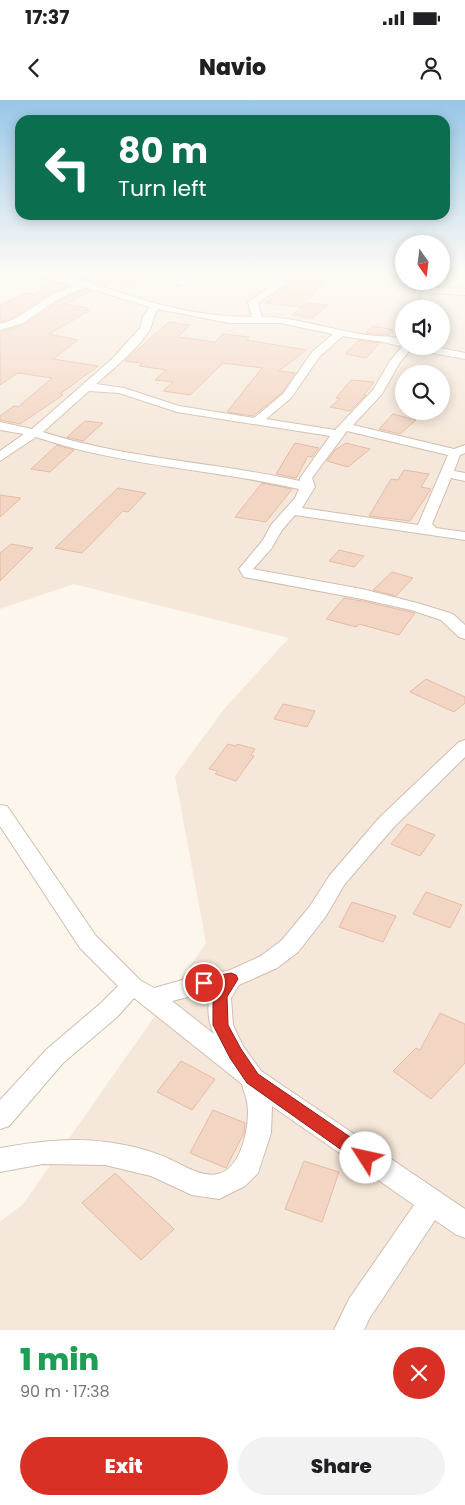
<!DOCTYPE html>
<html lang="en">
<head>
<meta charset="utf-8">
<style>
  :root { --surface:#fff; --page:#f2f2f2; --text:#202124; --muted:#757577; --accent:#d93025 }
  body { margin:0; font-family:Poppins,sans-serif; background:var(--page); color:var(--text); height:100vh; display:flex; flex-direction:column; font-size:19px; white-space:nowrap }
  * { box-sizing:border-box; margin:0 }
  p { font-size:16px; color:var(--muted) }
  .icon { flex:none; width:28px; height:28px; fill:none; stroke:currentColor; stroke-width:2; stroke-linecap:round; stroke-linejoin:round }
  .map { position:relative; height:1230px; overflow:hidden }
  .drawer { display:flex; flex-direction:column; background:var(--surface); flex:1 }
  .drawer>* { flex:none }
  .top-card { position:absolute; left:15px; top:15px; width:435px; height:105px; border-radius:15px; box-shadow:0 2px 12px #0003; background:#0b6e4f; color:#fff; overflow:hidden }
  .needle { width:32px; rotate:166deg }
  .tools { position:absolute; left:395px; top:135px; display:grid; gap:10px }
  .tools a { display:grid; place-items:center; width:55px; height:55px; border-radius:50%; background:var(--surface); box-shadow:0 2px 12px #0003; font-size:25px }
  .pin { position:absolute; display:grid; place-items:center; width:42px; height:42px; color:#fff; margin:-21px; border:2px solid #fff; border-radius:50%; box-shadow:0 1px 5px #0007 }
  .me { position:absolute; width:55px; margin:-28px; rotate:305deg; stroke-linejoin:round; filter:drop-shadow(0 0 4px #0008) }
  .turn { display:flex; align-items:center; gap:18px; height:105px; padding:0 20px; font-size:22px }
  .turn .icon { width:65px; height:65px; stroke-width:2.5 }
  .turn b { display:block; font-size:35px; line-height:42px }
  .round { display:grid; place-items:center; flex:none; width:52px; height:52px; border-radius:26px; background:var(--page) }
  .head { display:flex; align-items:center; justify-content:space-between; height:85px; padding:0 20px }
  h1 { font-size:30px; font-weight:800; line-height:38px; color:#1e9e55 }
  .button { display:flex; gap:10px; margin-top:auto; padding:10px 20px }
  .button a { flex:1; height:58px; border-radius:30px; background:var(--accent); color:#fff; font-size:20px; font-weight:800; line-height:58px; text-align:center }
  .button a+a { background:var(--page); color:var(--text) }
  .status { display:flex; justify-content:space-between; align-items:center; height:35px; padding:0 25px; background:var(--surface); direction:ltr }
  .status svg { height:14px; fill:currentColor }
  header { display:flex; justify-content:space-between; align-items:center; height:65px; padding:0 20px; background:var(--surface); font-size:22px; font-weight:800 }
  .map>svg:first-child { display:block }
</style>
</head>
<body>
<div class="status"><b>17:37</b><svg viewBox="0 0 49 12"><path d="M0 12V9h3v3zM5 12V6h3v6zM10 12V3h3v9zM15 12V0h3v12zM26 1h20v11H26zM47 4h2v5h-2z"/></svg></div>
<header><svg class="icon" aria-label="back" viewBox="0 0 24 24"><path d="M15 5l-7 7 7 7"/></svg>Navio<svg class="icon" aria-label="person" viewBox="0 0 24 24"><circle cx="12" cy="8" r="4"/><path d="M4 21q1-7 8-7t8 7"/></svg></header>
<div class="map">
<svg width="465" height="1230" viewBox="0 0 465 1230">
  <rect width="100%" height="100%" fill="#fdf6ec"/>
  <path fill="#f5e8da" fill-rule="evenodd" d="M0,170H404V181H441V170H465V1230H0V1122L23,1104L206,843L175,676L224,609L289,538L74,484L0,509ZM404,209H441V246H404ZM404,274H441V311H404Z"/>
  <path fill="#f3d5c3" stroke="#e6bba3" d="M76,170H139L134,172L149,175L129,186L113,182L105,185L67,175Z
    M297,170H336L301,207L266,203L274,196H272L287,185L286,180Z
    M54,182L69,186L51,193L14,217L0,222V205L26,193L33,194Z
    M85,189L92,191L64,204L88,208L84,210L89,211L49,234L78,240L53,259L98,266L60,294L63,295L20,324L0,320V316L14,306L18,307L52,278L18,273L0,285V232L24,225L59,201Z
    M308,203L328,205L313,218L292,215Z
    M169,222L190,225L178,237L215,242L223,234L249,237L246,240L306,250L279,271L295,273L282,293L253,316L227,312L262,268L223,263L190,295L163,291L173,282L155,280L166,270L139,266L142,263L125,261Z
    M373,226L393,230L388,235L366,233Z
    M359,240L380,243L366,258L345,254Z
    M351,280L374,282L364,295H366L350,311L330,307L340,299L336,298Z
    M393,314L416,320L400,334L379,329Z
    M85,321L103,323L83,341L67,337Z
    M295,343L319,348L312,357L308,356L296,378L276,374Z
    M346,343L370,349L348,367L327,361L335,350Z
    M57,345L74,350L50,372L31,369Z
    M404,370L429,374L421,387L431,389L410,421L369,416L391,379L398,380Z
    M262,383L292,389L266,422L235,417Z
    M118,388L146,393L128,412L123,411L82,453L55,448Z
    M0,395L21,398L0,417Z
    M11,444L33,448L0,481V453Z
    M339,450L364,456L354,467L329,461Z
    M392,472L413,478L396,496L373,490Z
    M344,498L362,501L415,513L399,535L359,524L356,527L326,519Z
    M426,579L465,597V603L454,612L410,592Z
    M283,604L315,611L307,627L274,619Z
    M228,644L236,646L237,644L255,649L251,655L254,656L236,681L215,674L218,671L209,669Z
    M407,724L435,735L420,756L391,744Z
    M426,792L462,805L450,828L413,814Z
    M352,802L396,816L383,842L339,827Z
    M440,913L465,924V963L431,999L393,971L416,948L420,950Z
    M181,961L215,979L192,1010L157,992Z
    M213,1010L245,1023L244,1033L226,1068L190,1053Z
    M304,1061L339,1072L322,1122L285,1109Z
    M115,1073L174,1129L141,1160L82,1103Z"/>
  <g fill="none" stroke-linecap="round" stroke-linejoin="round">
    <defs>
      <path id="minor" d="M15,170C64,170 111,191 158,204C189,212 220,217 252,217L248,202L276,182L236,170H250L282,178L286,183L258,203L262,217C297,217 331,230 366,235C379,237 391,235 404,240V246H431L465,253V259L411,249L400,262L382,294L353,325L454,349L465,345V353L460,355L454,371L465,373V381L451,378L432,424L436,428L465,432V440L295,415L282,430L271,449L253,469L362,489L421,504L453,514L465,525V539L459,537L441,520L411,510L362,499L244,477L239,469L263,440L271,425L295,398L299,389C212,369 121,366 36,337L0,361V351L24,334L0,330V322L32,329L112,259L140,228L143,217L150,207L85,187L58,199L23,223L0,230V224L15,219L52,195L75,185L16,172ZM158,209L229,223H280L333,234L312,252L283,294L254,318L179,306L124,288L96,284C114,268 136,251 149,231C153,224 153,216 158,209ZM343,236C363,240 383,240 402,247L390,261L373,290L335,330L266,319L291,298L320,256ZM89,291L119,293L177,312L330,336L300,378V381C215,362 126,359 43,332ZM347,331L448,355L418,425L302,408L315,387L312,378Z
        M201,170H211L184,185H178L176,183Z
        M431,181H439L436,187L465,189V195L432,193L426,209H416L421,195Z
        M465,640V657L393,728L344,785L326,816L298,852L277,868L239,885L231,898L233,925L243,946L261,971L465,1109V1138L455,1134L435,1120L369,1219L364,1230H334L349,1199L414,1105L272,1006L271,1033L258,1073L245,1086L219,1099L192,1095L151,1076L105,1065L43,1064L0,1072V1048C34,1042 70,1037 106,1042C122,1044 141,1048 157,1054C175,1059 199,1079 218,1074C242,1069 251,1023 247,1002C246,996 243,990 242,984L134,898L117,917L63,963L9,1026L0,1029V1000L47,949L101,903L118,886L80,848L0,726V705L7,706L96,836L140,880L154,888L204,874L228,871L261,856L282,840L310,806L330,775L379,718L459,642ZM212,891C206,903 208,922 214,934L172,901Z"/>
    </defs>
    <use href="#minor" stroke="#d1beb0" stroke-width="2"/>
    <use href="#minor" fill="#fff" fill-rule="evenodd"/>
  </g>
  <linearGradient id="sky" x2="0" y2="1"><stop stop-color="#97c7e8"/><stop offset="0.5" stop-color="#fefbf6"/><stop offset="1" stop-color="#fefbf6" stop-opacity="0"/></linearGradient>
  <rect width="465" height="342" fill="url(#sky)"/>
  <path fill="#d93025" stroke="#8d1f18" d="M231,873L236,875L238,879L227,897L228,925L241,949L258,974L372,1052L375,1058L372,1063L366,1065L360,1063L247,983L230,958L213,925V897L218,887L204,889L199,887L197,883L199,879Z"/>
</svg>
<div class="tools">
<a><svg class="needle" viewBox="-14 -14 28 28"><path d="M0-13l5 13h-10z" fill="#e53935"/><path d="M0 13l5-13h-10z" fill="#757577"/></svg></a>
<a><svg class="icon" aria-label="sound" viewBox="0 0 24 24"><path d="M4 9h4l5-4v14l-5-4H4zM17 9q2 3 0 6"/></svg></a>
<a><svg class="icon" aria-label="search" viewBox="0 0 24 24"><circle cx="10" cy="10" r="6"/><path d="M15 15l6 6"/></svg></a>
</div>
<div class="pin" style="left:204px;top:883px;background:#d93025"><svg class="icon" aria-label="arrive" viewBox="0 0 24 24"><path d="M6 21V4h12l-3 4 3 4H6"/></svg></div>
<svg class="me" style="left:366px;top:1058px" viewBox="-20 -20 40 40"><circle r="19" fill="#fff"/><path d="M0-13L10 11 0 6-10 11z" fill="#d93025"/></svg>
<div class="top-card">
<div class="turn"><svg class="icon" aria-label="left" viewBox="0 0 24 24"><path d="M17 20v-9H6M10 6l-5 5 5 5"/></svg><div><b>80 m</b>Turn left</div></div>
</div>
</div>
<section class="drawer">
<div class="head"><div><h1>1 min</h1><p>90 m · 17:38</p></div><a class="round" style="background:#d93025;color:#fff"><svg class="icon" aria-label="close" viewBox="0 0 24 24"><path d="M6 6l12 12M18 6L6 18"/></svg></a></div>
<div class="button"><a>Exit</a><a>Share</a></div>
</section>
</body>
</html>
